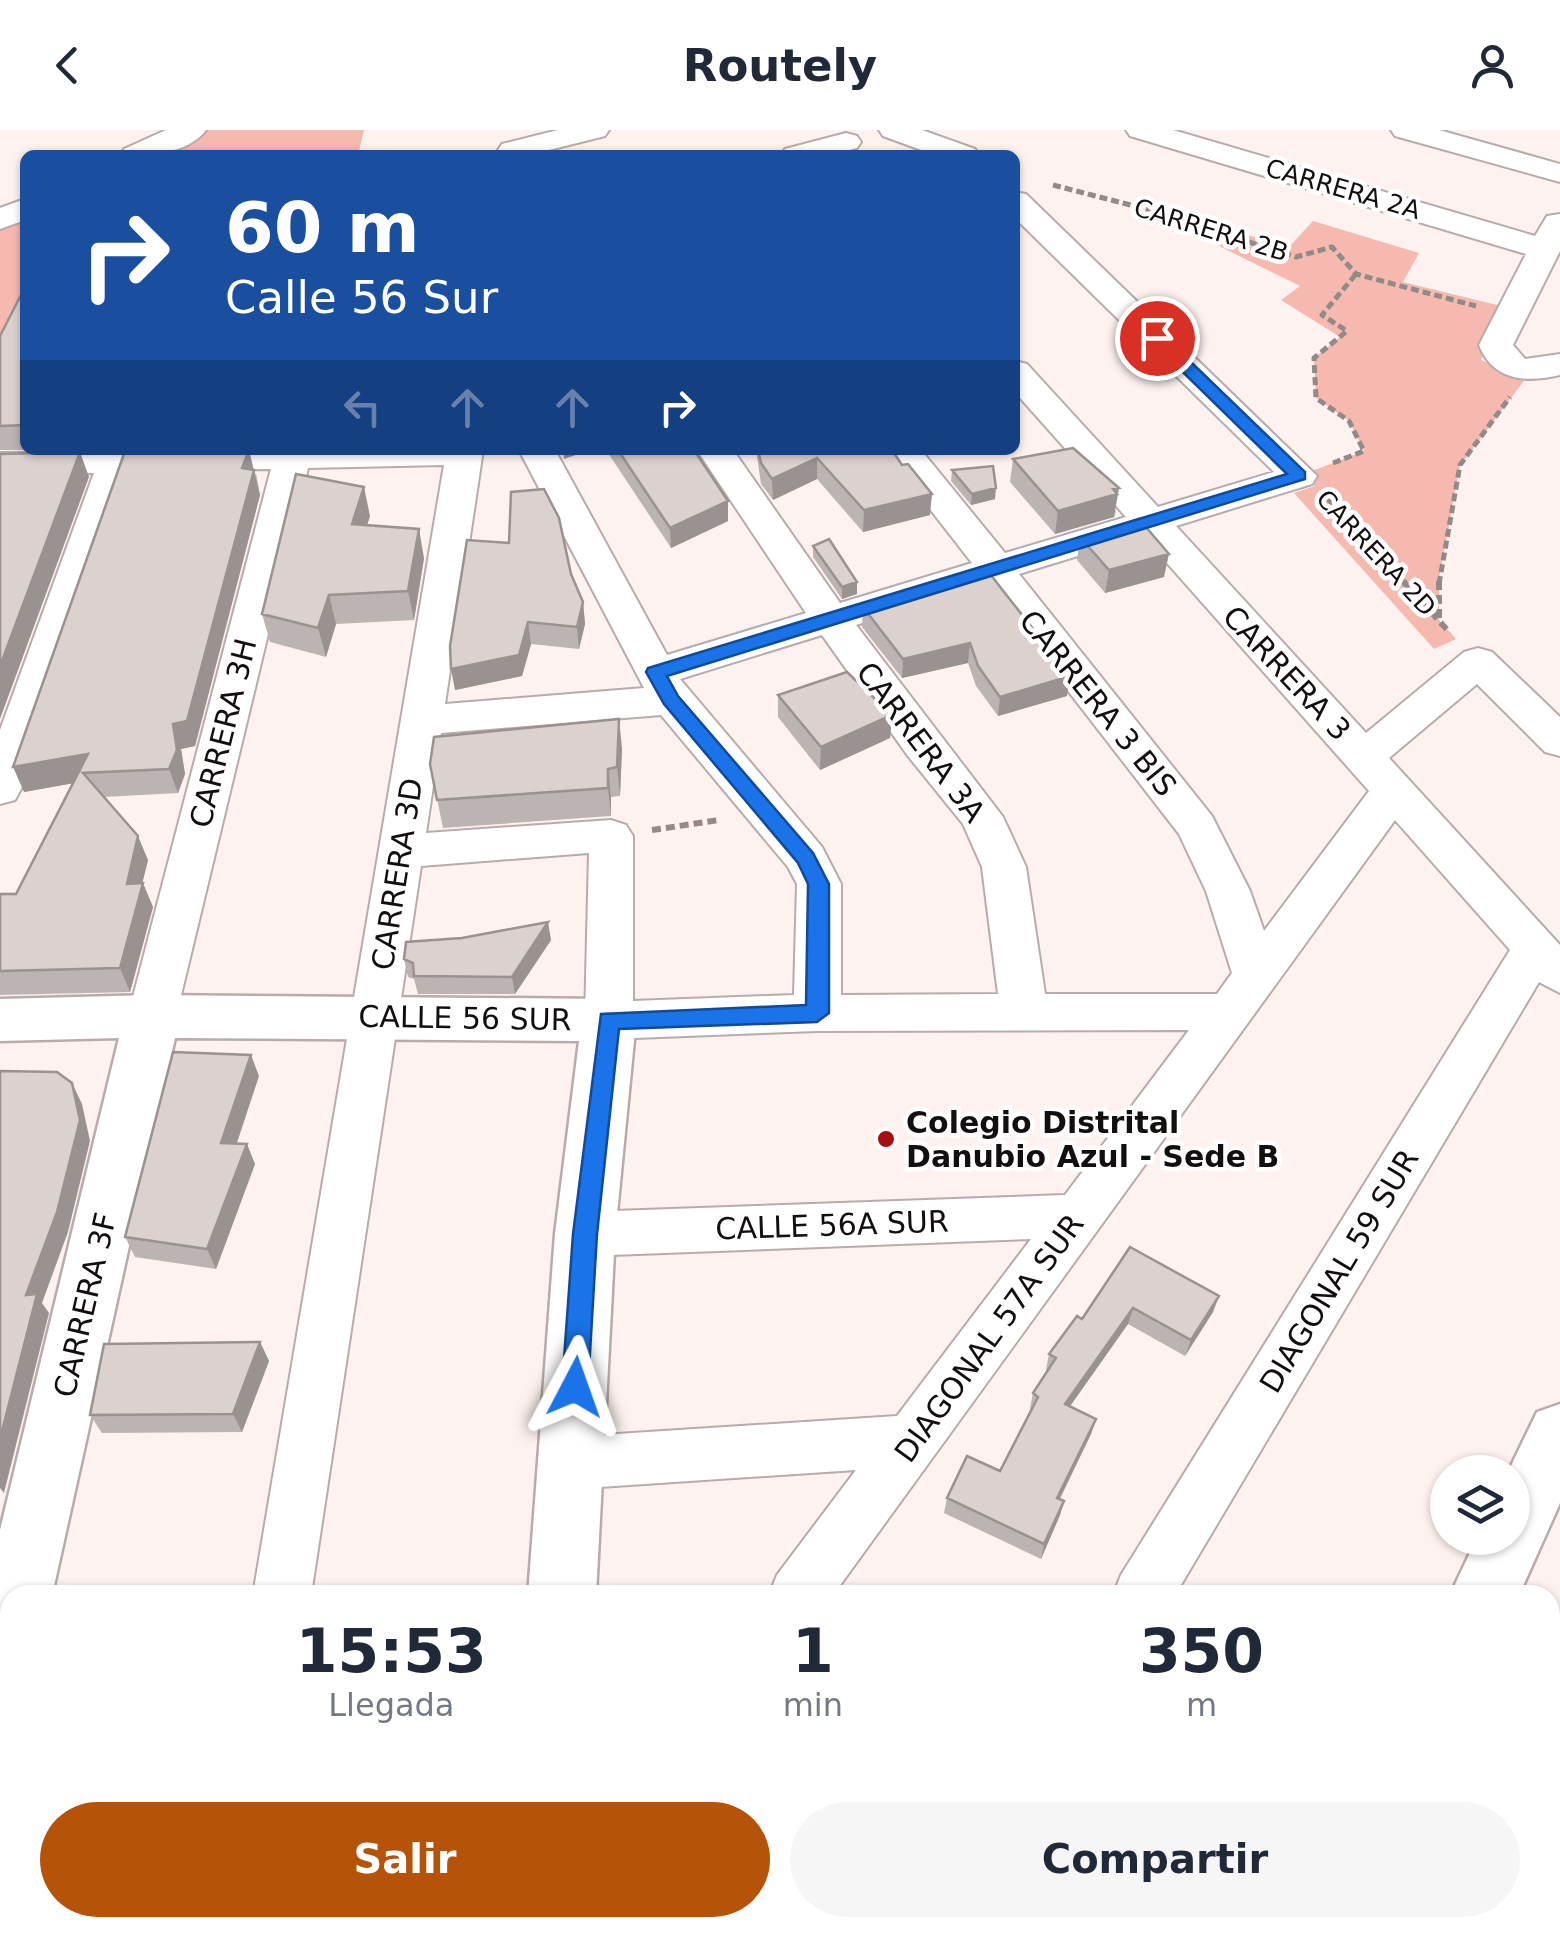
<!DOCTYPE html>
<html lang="es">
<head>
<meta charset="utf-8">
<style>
  :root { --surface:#fff; --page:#f6f6f7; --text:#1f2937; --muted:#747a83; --accent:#b45309 }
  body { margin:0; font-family:"DejaVu Sans",sans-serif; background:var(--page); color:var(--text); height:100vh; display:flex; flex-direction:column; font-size:38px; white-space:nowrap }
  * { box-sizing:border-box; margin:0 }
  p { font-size:32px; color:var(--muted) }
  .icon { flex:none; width:55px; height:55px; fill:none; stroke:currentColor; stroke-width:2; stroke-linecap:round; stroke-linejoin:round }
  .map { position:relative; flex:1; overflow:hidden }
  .drawer { position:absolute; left:0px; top:1455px; width:1560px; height:352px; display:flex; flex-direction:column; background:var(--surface); border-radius:30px 30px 0 0; box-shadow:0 2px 8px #0004 }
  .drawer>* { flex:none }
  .guide { position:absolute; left:20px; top:20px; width:1000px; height:305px; border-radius:15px; box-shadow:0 2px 8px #0004; background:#1a4fa0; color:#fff; overflow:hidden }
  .tools { position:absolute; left:1430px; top:1325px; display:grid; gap:20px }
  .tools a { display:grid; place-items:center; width:100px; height:100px; border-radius:50%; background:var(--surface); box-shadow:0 2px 8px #0004; font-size:50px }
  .pin { position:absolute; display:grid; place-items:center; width:85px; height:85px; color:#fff; margin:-42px; border:5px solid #fff; border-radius:50%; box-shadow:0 2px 10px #0007 }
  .me { position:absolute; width:110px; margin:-55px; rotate:4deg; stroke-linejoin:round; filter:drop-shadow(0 0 8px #0008) }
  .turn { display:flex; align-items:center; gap:35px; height:210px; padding:0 40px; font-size:45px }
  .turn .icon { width:130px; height:130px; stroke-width:2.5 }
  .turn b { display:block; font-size:70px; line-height:85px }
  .lanes { display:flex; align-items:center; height:95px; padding:0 40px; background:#0003; justify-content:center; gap:50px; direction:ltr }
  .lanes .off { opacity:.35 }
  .eta { display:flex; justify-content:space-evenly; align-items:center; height:170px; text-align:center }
  .eta b { font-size:60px; font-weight:800; line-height:70px }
  .button { display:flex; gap:20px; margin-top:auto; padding:20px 40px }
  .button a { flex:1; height:115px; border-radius:60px; background:var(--accent); color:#fff; font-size:40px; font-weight:800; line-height:115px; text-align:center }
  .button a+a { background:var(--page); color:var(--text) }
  header { display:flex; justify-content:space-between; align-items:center; height:130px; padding:0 40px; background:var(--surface); font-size:45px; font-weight:800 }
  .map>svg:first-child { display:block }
</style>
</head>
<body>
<header><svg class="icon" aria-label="back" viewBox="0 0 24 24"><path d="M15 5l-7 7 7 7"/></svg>Routely<svg class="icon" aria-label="person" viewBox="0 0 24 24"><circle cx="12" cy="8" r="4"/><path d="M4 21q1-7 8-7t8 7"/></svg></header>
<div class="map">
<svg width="1560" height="1806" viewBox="0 0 1560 1806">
  <rect width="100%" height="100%" fill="#fdf2f0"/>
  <path fill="#f6b9af" d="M189,0H364L358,25H135Z
    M25,78V161L0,206V90Z
    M1142,78L1290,116L1313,91L1419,123L1403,152L1505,177L1481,230L1526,248L1460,336L1439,449V490L1456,509L1434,519L1294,363L1315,356L1299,346L1364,321L1349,291L1316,268L1314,228L1340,207L1281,170L1300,156Z"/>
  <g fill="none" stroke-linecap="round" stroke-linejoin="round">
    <defs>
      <path id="minor" d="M166,0H206C187,25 148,25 120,25L124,19Z
        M558,0H609L605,6L529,25H501L498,20L502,14Z
        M879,0H922L975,19L979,25H935L883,6Z
        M1126,0H1173L1535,106L1547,86L1560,84V121L1513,215L1525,229L1560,224V245C1527,253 1493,251 1479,215L1526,124L1130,6Z
        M1391,0H1439L1560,34V52L1395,6Z
        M846,3L857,6L861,12L857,18L831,25H781L785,19Z
        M1015,62L1026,64L1317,346L1312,354L1176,396L1366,603L1464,522L1478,518L1492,522L1560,587V626L1545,622L1477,554L1389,628L1560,815V863L1539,852L1175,1465H1113L1121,1445L1510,820L1395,690L833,1465H769L777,1445L856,1340L570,1359L550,1351L542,1333L550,1315L570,1307L897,1286L1031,1109L585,1126L567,1120L559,1104L567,1088L585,1082L1065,1065L1189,900L817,901L609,909L592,903L585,890L589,723L421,736L311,1465H253L444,335L308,338L176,886L169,899L152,904L135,899L128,886L271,339L130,342L21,659L15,670L0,674V600L94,343L0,345V323L483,320L445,574L644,558L519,320H555L667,525L806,483L697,320H733L840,473L972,433L884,320H921L1005,423L1126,387L1015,262V231L1027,234L1158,377L1274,342L1015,88ZM1143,406L1369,661L1264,801L1250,761L1212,686L1019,444ZM986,455L1179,704L1206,761L1232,843L1217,864H1045L1026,737L1003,687L856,495ZM822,505L908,626L963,694L982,737L998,864L841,865V754L822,717L680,549ZM661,585L788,737L797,754L794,865L633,871V706L626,695L611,690L426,703L441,603Z
        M25,69V90L0,99V78Z
        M195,1798H261L260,1806H194Z
        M518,1798H586L582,1806H514Z
        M907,1798H974L970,1806H903Z"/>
      <path id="tertiary" d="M152,865L609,869L628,875L636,890L615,1104L596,1465H528L555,1104L579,911L175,908L52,1465H10V1578L0,1577V1400L119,908L0,911V869Z
        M1560,1274V1373L1519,1465H1450L1477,1408H1512V1342H1508L1537,1282Z
        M1010,1798H1096L1100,1806H1014Z
        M1289,1798H1365L1361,1806H1285Z"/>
    </defs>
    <use href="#minor" stroke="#b7acab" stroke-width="4"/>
    <use href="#tertiary" stroke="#b7acab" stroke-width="5"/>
    <path stroke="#918a88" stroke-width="5" stroke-dasharray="8 4" stroke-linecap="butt" d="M1053,55L1142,78L1296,127L1332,117L1356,144L1476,176
      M1333,333L1364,321L1349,291L1316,268L1314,228L1347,201L1322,185L1356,144
      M1327,368L1405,454
      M1439,454L1460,335L1510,267"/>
    <path stroke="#918a88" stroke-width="6" stroke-dasharray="9 5" stroke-linecap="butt" d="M1403,451L1450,503
      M1439,451V490
      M652,700L719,690"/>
    <use href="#minor" fill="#fff" fill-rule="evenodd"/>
    <use href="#tertiary" fill="#fff" fill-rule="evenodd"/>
  </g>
  <path fill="#bcb4b2" d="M25,157V320H32H0V206Z
    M606,320H694L728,391L671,418Z
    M756,320H892L930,385L863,402L817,349L773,370L761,354Z
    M1013,329L1116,381L1114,387L1055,404L1010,352Z
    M952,340L995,369L971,375L951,351Z
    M256,343L260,365L195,616L181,619L185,644L178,663L104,667L148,730L142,753L153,777L130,862L0,865V764H16L73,653L24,662Z
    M370,386L367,395L424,428L414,490L336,494L326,527L270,512L262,484Z
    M1080,407L1164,447L1105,463L1077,430Z
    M813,416L857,452V464L842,469L813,427Z
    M571,444L583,472L585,494L579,519L531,514L522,546L455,560Z
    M903,465L1067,566L998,586L976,556L968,533L902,548L862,497L863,477Z
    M778,565L892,585L890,608L820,640L778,587Z
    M622,618L620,666L611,667V686L443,698L430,634Z
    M551,810L515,864H418L414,849L408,847L404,829Z
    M259,946L236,1013L255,1034L216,1139L135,1127L125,1107Z
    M1130,1117L1213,1182L1185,1226L1128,1194L1070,1276L1096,1289L1091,1304L1060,1369L1064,1371L1060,1385L1041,1429L944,1383L947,1368L1000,1341L1032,1280L1030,1279L1033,1263L1048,1241L1046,1240L1049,1224L1082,1189Z
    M260,1212L269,1231L242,1302L102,1303L90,1285Z
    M1560,1514V1561L1550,1556V1536Z
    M1458,1798H1550L1560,1806H1477L1478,1803Z"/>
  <path fill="#999291" d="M249,320L260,365L195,616L181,619L185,644L178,663L169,639L173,594L242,338Z
    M563,320H590L564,329Z
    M80,322L89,347L0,589V536Z
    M817,328V349L773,370L772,349Z
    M364,357L370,386L358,423L352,394Z
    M996,358L995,369L971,375L972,364Z
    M1119,358L1114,387L1055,404L1058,381Z
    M932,364L930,385L863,402L864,380Z
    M728,371V391L671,418L670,398Z
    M419,399L424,428L414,490L408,461Z
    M1169,424L1164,447L1105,463L1109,440Z
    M857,452V464L842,469V457Z
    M329,465L336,494L326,527L318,498Z
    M583,472L585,494L579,519L577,497Z
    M528,492L531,514L522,546L455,560L451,539Z
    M970,513L968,533L902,548L903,529Z
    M1070,546L1067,566L998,586L1000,567Z
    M892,585L890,608L820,640L821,617Z
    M619,589L622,618L620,666L617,637Z
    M88,624L83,643L86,651L24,662L13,637Z
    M608,639L611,667V686L608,658Z
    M138,706L148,730L138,771L143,753L153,777L130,862L120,838L127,754Z
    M548,792L551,810L515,864L512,847Z
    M251,925L259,946L230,1034L221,1013Z
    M72,953L82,974L90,1011L68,1102L42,1173L49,1183L4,1363L0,1358V1309L26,1165Z
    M247,1014L255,1034L216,1139L207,1119Z
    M1219,1166L1213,1182L1185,1226L1191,1210Z
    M1133,1178L1128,1194L1061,1289L1065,1274Z
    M260,1212L269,1231L242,1302L233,1284Z
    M1096,1289L1091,1304L1053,1382L1057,1368Z
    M1064,1371L1060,1385L1041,1429L1044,1414Z"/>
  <path fill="#dbd1cf" stroke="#999291" stroke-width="2.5" d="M25,157V295L0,296V206Z
    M1073,318L1119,358L1113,359L1117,364L1058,381L1013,329Z
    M180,320H249L242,338L254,340L187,591L173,594L177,620L169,639L83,643L138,706L127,754L143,753L120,838L0,841V764H16L88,624L13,637L125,321Z
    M618,320H694L728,371L670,398Z
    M758,320H892L902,335L908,334L932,364L864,380L817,328L772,349L761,333Z
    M80,322L0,536V324Z
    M993,336L996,358L972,364L952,340Z
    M296,344L364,357L352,394L419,399L408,461L329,465L318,498L262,484Z
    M544,359L559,388L571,444L583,472L577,497L528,492L519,525L451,539L450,516L467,410L509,413L511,362Z
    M1139,389L1169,424L1109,440L1080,407Z
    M829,409L857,452L842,457L813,416Z
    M990,444L1070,546L1000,567L978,536L970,513L903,529L863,477L903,465L911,470Z
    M847,542L892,585L821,617L778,565Z
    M619,589L617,637L608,639V658L437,670L430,634L434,607Z
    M548,792L512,847L414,846L413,833L404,829L406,812L462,808Z
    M173,922L251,925L221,1013L247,1014L207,1119L125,1107Z
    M0,941L57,942L72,953L80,990L57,1082L26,1165L37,1164L0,1309Z
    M1130,1117L1219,1166L1191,1210L1133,1178L1065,1274L1096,1289L1057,1368L1064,1371L1044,1414L947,1368L967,1326L1000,1341L1038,1267L1033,1263L1056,1228L1049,1224L1077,1186L1082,1189Z
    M260,1212L233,1284L90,1285L104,1214Z
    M1550,1703L1560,1708V1806H1486L1489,1798H1550Z"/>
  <path fill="#1a73e8" stroke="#114b97" stroke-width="2.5" d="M1152,205H1163L1305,342V349L667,546L678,566L813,723L829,754V883L817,892L619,899L597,1104L588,1257L584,1265L575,1269L566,1265L562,1257L573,1104L601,884L806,875L808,754L798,733L664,574L646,542L648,538L1287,344L1152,212Z"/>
  <circle fill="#a5100f" stroke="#fff" stroke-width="4" cx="886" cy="1009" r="10"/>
  <g text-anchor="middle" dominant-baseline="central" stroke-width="9" stroke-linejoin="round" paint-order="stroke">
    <g font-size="25" fill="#120f0e" stroke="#fff">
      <text transform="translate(1343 59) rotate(16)">CARRERA 2A</text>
      <text transform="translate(1211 100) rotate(17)">CARRERA 2B</text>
      <text transform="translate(1376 423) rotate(47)">CARRERA 2D</text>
    </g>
    <g font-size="30" fill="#120f0e" stroke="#fff">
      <text transform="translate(1287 543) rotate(47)">CARRERA 3</text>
      <text transform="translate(1098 573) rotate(51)">CARRERA 3 BIS</text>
      <text transform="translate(223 603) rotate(-76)">CARRERA 3H</text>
      <text transform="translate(921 612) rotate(53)">CARRERA 3A</text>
      <text transform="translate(397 744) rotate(-81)">CARRERA 3D</text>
      <text transform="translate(465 888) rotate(1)">CALLE 56 SUR</text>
      <text transform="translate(832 1095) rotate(-2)">CALLE 56A SUR</text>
      <text transform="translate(1339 1141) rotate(-59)">DIAGONAL 59 SUR</text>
      <text transform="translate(85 1175) rotate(-77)">CARRERA 3F</text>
      <text transform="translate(989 1208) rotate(-54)">DIAGONAL 57A SUR</text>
    </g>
    <g font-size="30" font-weight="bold" fill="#120f0e" stroke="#fff" text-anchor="start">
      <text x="906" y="992">Colegio Distrital<tspan x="906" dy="34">Danubio Azul - Sede B</tspan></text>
    </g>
  </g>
</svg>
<div class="tools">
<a><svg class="icon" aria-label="layers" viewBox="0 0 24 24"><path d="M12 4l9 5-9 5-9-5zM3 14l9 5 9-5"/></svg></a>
</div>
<div class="pin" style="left:1157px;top:208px;background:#d93025"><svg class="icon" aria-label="arrive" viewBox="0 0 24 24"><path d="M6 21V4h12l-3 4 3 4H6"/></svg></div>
<svg class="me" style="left:575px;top:1257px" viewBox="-20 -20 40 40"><path d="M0-17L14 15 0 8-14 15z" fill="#1a73e8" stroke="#fff" stroke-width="4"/></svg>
<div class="guide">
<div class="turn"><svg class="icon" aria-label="right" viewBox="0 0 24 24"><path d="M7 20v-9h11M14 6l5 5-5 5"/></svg><div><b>60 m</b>Calle 56 Sur</div></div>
<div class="lanes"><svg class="icon off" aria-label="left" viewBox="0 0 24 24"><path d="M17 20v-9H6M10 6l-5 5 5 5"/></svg><svg class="icon off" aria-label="ahead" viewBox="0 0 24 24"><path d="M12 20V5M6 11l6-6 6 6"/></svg><svg class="icon off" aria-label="ahead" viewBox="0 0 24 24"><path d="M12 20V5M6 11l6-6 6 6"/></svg><svg class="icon" aria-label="right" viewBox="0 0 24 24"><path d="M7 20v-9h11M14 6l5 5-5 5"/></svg></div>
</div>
<section class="drawer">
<div class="eta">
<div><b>15:53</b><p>Llegada</p></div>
<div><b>1</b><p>min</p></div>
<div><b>350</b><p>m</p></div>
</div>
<div class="button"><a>Salir</a><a>Compartir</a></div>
</section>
</div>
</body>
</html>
